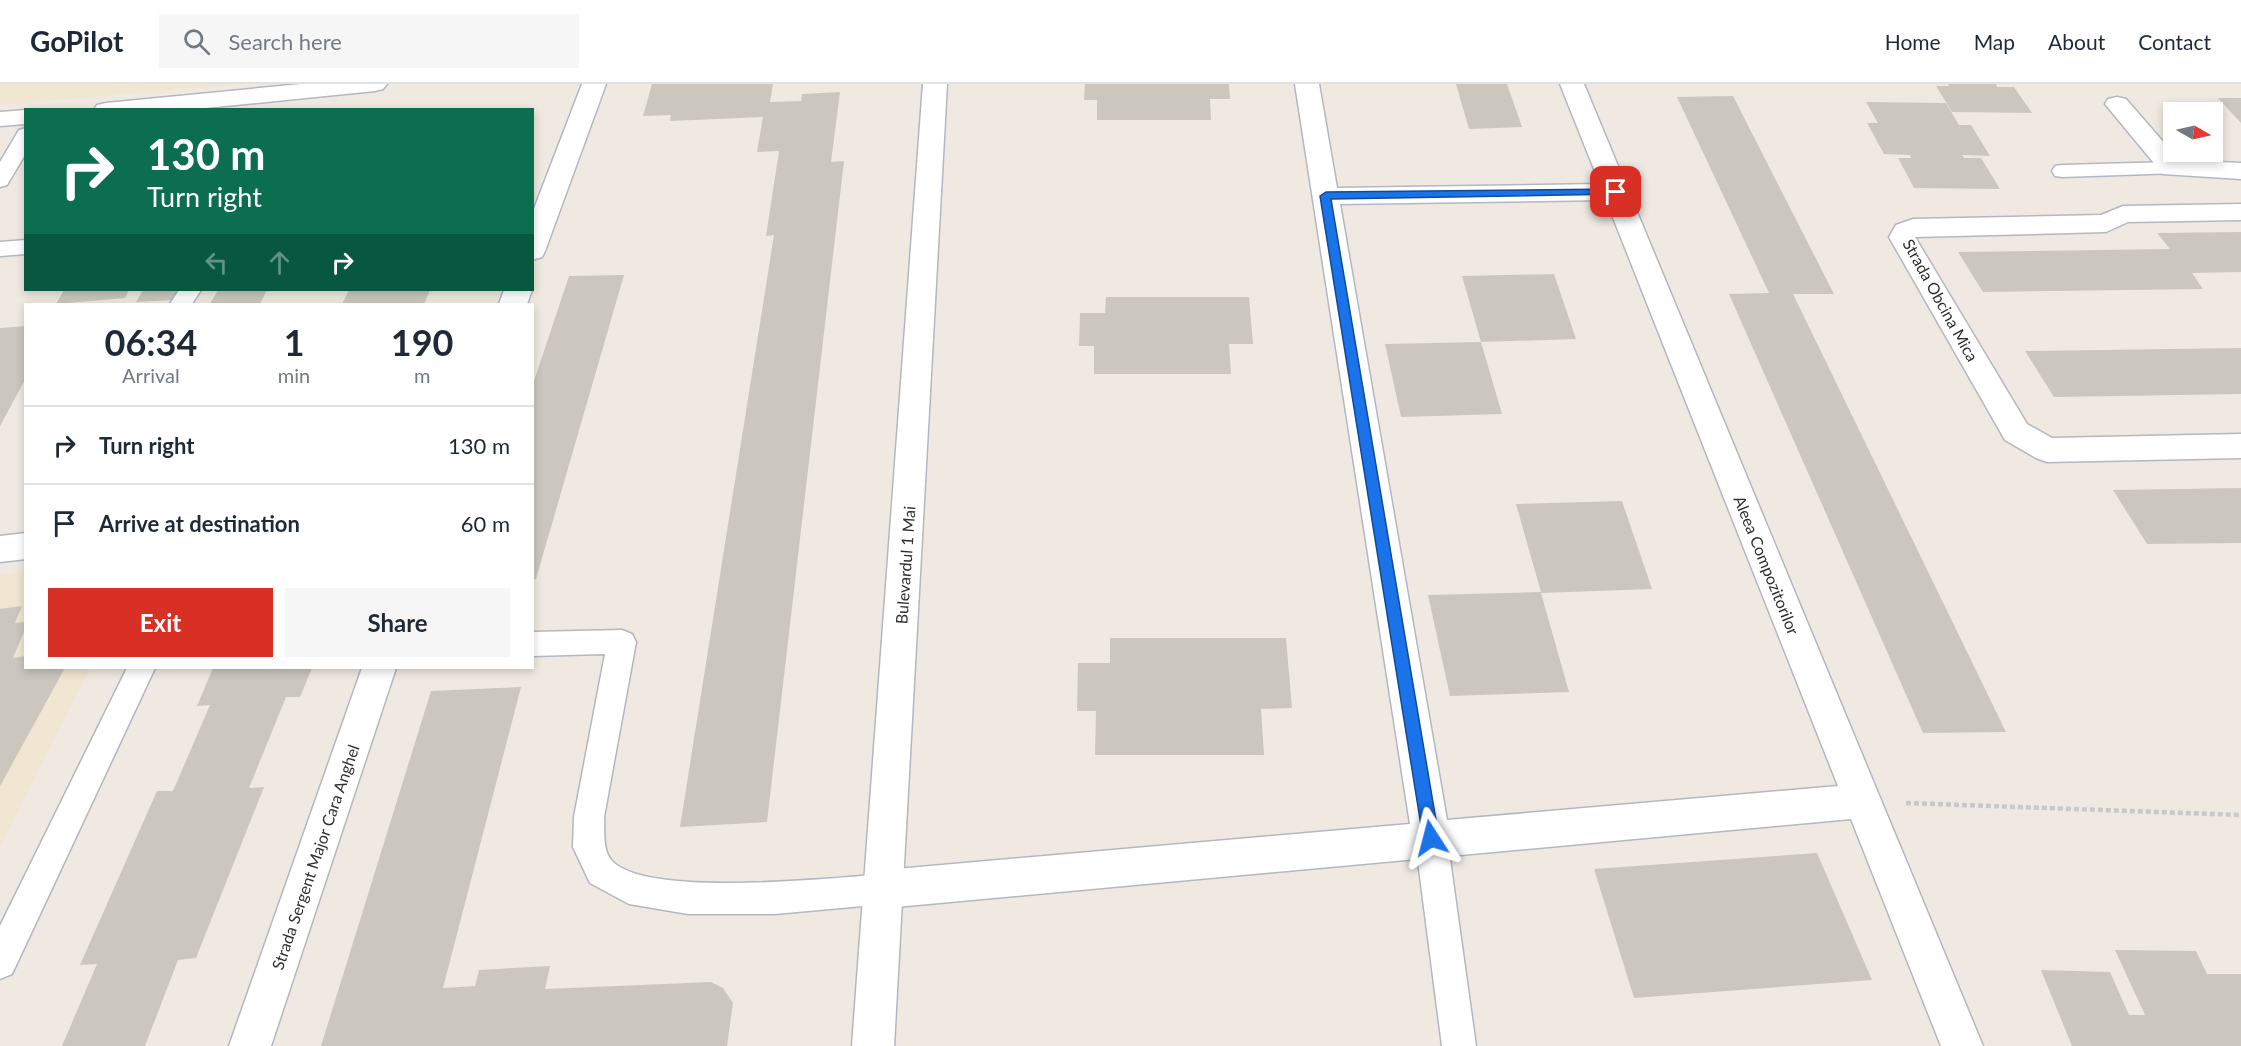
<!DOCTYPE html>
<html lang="en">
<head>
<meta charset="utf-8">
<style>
  :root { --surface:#fff; --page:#f6f6f7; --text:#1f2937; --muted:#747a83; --line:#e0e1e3; --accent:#d93025 }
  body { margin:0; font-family:Lato,sans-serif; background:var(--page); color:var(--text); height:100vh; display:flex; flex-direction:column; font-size:22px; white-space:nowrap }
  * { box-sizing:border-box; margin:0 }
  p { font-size:20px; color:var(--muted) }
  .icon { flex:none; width:33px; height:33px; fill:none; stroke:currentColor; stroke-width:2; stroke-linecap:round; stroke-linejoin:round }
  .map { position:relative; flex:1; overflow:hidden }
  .panel { position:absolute; left:24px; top:219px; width:510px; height:366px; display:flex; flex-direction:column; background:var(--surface); border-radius:0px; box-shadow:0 3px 9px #0003 }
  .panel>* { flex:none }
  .hud { position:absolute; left:24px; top:24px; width:510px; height:183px; border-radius:0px; box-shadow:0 3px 9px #0003; background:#0b6e4f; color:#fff; overflow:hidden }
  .needle { width:39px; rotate:99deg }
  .fabs { position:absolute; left:2163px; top:18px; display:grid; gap:12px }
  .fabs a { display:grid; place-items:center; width:60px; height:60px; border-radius:0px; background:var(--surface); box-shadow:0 3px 9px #0003; font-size:30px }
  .pin { position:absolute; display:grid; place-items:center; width:51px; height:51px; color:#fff; margin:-26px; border-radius:12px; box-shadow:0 3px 9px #0006 }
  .me { position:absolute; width:66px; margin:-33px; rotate:351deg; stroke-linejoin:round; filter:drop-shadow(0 0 4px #0008) }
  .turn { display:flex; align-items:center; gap:21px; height:126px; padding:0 24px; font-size:27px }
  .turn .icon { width:78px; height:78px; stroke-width:2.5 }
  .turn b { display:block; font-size:42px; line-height:51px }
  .lanes { display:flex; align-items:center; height:57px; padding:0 24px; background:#0003; justify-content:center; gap:30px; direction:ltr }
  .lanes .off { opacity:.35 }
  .eta { display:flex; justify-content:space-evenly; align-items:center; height:102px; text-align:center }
  .eta b { font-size:36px; font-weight:700; line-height:42px }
  .cta { display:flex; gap:12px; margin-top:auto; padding:12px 24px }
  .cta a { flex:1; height:69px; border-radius:0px; background:var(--accent); color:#fff; font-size:24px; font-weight:700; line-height:69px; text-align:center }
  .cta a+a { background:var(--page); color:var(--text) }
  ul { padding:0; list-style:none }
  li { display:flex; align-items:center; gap:18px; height:78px; padding:0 24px; border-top:2px solid var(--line) }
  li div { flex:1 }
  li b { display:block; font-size:22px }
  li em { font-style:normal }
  header { display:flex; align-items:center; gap:36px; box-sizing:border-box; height:84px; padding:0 30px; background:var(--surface); border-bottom:2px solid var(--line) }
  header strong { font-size:28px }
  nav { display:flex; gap:33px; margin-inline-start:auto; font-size:21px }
  .search { width:420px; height:54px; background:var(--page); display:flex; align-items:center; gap:15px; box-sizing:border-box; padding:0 21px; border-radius:0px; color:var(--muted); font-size:22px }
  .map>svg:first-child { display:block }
</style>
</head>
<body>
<header>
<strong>GoPilot</strong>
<div class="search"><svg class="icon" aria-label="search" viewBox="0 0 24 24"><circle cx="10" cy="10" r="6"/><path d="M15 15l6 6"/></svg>Search here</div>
<nav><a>Home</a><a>Map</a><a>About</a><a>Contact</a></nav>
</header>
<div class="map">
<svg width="2241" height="962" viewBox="0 0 2241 962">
  <rect width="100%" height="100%" fill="#efe9e1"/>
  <path fill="#f0e6d1" d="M0,0H241L0,21Z
    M25,487L26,584H90L0,762V491Z"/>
  <path fill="#cbc7bf" d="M652,0H773L770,18L801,17L802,10L840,8L831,78L844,77L767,738L680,743L774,151L766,152L779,67L757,68L763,33L670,37L671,31L643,32Z
    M1085,0H1229L1230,15H1210L1211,36H1097V16H1084Z
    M1456,0H1507L1522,43L1469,45Z
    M1948,0H1996L1997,3H2014L2032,29L1952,28L1936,2H1949Z
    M1733,12L1834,210H1793L2006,648L1923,649L1729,210L1769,209L1677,13Z
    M2218,14H2241V39Z
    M1866,18L1946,19L1959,41H1971L1990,72L1962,71L1964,74H1981L2000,105L1914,104L1898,74H1911L1910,71L1884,70L1867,39H1878Z
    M2241,148V188L2192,189L2203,205L1983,208L1958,168L2170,165L2157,149Z
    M1554,190L1576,255L1481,258L1462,192Z
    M624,191L536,495H532V303L569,192Z
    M64,206H129L125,214L56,220Z
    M143,206H179L174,216L136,218Z
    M218,206H267L260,220H210Z
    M349,206H430L424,220H342Z
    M1106,213H1249L1253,260H1229L1231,290H1094V262H1079L1080,229H1105Z
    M26,242V294L0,342V244Z
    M1481,258L1502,330L1401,333L1385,260Z
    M2241,264V310L2054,313L2025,267Z
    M2241,404V459L2147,460L2113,406Z
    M1622,417L1652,505L1541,509L1569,608L1450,612L1428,511L1541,508L1516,420Z
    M22,522L15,539L26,538V543L13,574L26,572V584H65L0,702V525Z
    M1110,554H1286L1292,624L1261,625L1264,671H1095L1096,627H1077L1078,579H1110Z
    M213,584H312L300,613H286L249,704L264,703L196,874L178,876L145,962H62L97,880L80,881L157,707H173L210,621L197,622Z
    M521,603L443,904L475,902L479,886L550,882L545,905L711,898L723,904L733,919L727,962H321L431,607Z
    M1817,769L1872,896L1634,914L1594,785Z
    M2115,866L2196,867L2207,890H2241V962H2072L2041,886L2110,888L2129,931H2145Z"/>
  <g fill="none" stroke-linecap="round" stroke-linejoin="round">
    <defs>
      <path id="service" d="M26,44V69L7,101L0,103V78L19,46Z
        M2172,78L2179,79L2182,84L2179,89L2062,93L2055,92L2052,87L2055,82L2062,81Z
        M26,156V170L0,172V158Z
        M179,206H201L192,220H170Z
        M622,546L632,550L636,558L604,733C605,747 602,766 612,777C647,814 833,794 885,790L896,794L901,805L896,816L885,820L775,830H688L629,820L590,799L573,763L574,733L605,570L532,572V548Z
        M127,584H155L12,890L0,895V842Z
        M1431,739L1442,744L1447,754L1476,962H1442L1415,754L1420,744Z"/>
      <path id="minor" d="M301,0H387L383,5L375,7L186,26H94L97,21L106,19Z
        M582,0H606L545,167L542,173L532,176V130Z
        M1295,0H1319L1337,104L1600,100L1560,0H1584L1983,962H1941L1851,735L885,824L871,818L865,805L871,792L885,786L1410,740ZM1606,116L1838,702L1447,736L1340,120Z
        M2117,13L2126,15L2179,76L2241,79V95L2163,90L2105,20L2108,15Z
        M26,26V40L0,42V28Z
        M2241,120V136L2128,138L2106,148L1915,153L2027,340L2052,354L2241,350V374L2047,378L2036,374L2005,356L1889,153L1896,141L1913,135L2101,131L2123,122Z
        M504,206H532L527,220H499Z
        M26,449V475L0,478V452Z
        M362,584H396L271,962H229Z"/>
      <path id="secondary" d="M923,0H947L894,962H852Z"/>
    </defs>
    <use href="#service" stroke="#b4b7c1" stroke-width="3"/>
    <use href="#minor" stroke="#b4b7c1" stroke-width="3"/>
    <use href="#secondary" stroke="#b4b7c1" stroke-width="3"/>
    <path stroke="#c9c9c9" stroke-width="4.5" stroke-dasharray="5 3" stroke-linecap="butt" d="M1906,719L2241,731"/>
    <use href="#service" fill="#fff" fill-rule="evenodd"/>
    <use href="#minor" fill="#fff" fill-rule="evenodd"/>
    <use href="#secondary" fill="#fff" fill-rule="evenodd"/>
  </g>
  <path fill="#1a73e8" stroke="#114b97" stroke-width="1.5" d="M1616,105L1620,106V110L1331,115L1439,754L1437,759L1431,762L1426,759L1423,754L1320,112L1326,108Z"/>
  <g text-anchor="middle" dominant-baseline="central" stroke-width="6" stroke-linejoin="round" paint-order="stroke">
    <g font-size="16" fill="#2e2e2e" stroke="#fff">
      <text transform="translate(1941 216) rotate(61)">Strada Obcina Mica</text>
      <text transform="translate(905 481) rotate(-86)">Bulevardul 1 Mai</text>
      <text transform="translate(1767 481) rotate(68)">Aleea Compozitorilor</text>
      <text transform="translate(315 773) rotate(-71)">Strada Sergent Major Cara Anghel</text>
    </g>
  </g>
</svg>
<div class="fabs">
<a><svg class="needle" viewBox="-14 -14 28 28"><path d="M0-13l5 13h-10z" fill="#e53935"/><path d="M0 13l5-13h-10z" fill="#747a83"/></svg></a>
</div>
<div class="pin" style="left:1616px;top:108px;background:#d93025"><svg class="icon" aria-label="arrive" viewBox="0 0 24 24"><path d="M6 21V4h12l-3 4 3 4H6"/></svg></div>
<svg class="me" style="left:1431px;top:754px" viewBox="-20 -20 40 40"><path d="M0-17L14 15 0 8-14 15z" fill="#1a73e8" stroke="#fff" stroke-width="4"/></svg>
<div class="hud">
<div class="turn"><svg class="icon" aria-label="right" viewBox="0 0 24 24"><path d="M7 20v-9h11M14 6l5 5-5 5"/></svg><div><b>130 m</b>Turn right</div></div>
<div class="lanes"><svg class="icon off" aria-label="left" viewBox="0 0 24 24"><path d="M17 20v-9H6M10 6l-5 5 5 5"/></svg><svg class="icon off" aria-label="ahead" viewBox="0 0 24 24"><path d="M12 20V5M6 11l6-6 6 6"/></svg><svg class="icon" aria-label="right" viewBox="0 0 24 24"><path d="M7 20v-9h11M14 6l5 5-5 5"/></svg></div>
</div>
<section class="panel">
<div class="eta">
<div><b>06:34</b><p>Arrival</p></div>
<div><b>1</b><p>min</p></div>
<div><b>190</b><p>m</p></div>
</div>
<ul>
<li><svg class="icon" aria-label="right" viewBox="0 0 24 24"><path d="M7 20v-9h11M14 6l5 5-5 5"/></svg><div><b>Turn right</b></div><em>130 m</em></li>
<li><svg class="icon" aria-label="arrive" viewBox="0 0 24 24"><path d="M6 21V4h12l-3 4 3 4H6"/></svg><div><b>Arrive at destination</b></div><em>60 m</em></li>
</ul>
<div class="cta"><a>Exit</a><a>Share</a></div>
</section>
</div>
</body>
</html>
